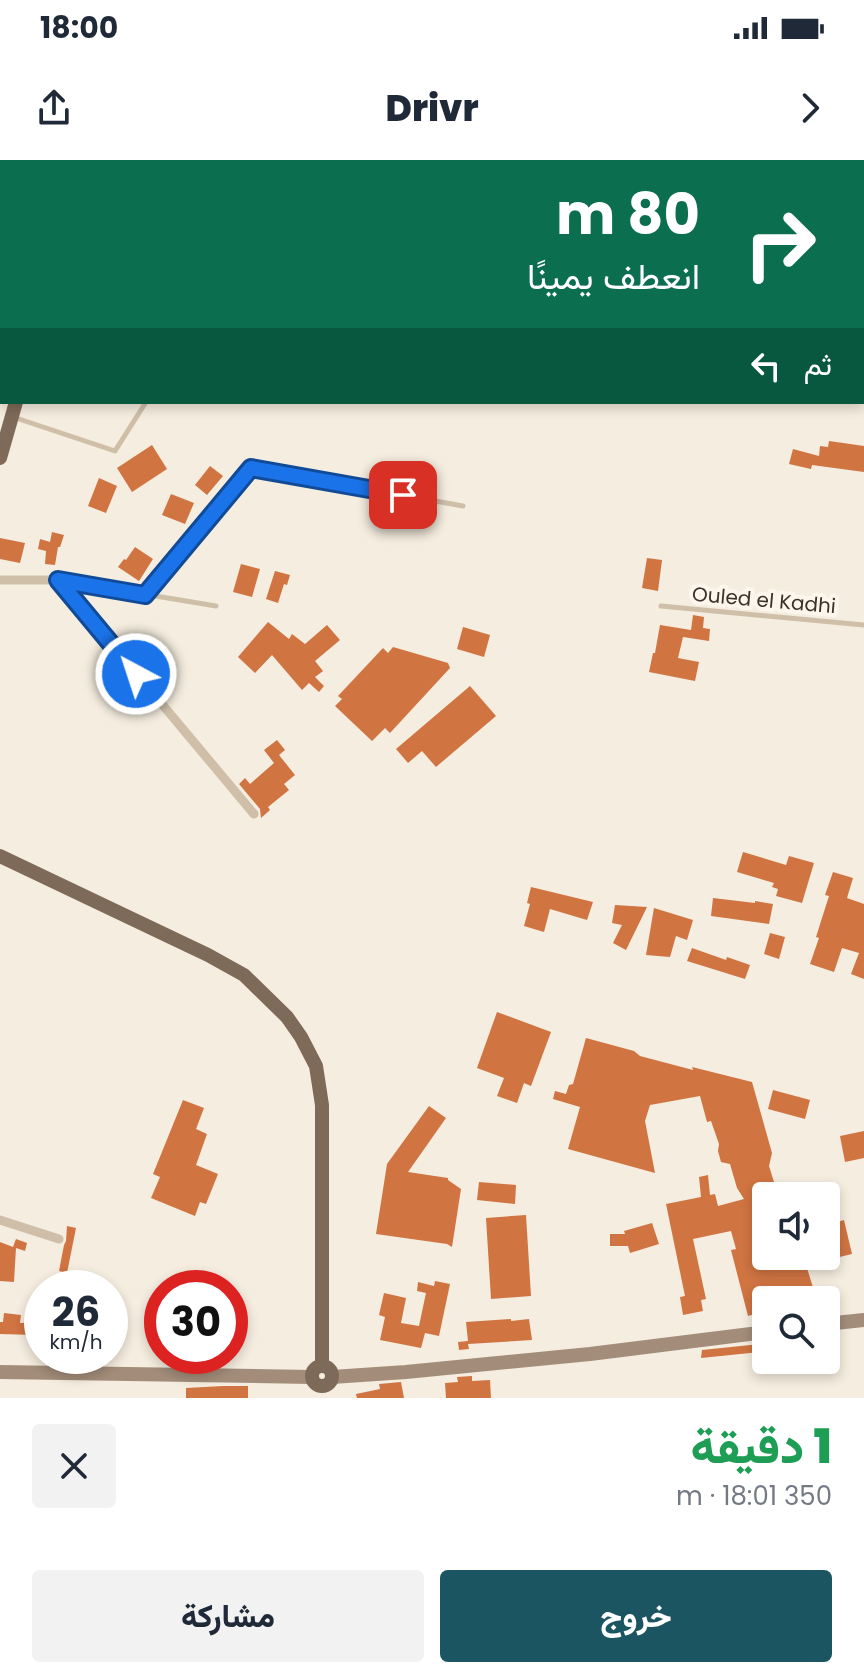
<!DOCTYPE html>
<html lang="ar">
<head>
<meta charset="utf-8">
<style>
  :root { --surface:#fff; --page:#f2f2f3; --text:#1f2937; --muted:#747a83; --accent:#1b5561 }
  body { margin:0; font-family:Poppins,Vazirmatn,sans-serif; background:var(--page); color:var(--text); direction:rtl; height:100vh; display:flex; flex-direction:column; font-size:30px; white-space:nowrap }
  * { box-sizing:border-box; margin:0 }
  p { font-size:26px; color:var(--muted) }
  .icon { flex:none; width:44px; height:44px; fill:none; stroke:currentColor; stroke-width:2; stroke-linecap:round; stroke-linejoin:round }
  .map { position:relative; height:1238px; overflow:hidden; direction:ltr }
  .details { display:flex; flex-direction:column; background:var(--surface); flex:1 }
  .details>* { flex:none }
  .hud { position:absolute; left:0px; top:0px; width:864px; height:244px; box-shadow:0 4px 12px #0003; direction:rtl; background:#0b6e4f; color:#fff; overflow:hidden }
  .controls { position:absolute; left:752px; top:1022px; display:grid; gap:16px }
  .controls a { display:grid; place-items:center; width:88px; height:88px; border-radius:8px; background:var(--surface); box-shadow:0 4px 12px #0003; font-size:40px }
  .speed { position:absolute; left:24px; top:1110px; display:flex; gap:16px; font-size:40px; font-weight:700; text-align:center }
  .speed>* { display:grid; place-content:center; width:104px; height:104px; border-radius:50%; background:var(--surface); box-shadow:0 4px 12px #0003; line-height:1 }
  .speed small { font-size:20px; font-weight:400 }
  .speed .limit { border:12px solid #d22; background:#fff; color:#111 }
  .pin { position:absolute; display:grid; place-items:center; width:68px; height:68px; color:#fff; margin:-34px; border-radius:16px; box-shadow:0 4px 12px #0006 }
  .me { position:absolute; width:88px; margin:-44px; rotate:320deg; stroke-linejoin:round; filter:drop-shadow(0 0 6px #0008) }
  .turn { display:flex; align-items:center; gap:28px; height:168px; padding:0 32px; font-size:36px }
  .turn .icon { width:104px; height:104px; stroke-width:2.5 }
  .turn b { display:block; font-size:56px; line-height:68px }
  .then { display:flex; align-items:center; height:76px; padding:0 32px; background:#0003; gap:16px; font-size:30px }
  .round { display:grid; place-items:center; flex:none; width:84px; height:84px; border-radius:8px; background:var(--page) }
  .overview { display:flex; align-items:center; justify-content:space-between; height:136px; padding:0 32px }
  h1 { font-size:48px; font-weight:800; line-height:60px; color:#1e9e55 }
  .action { display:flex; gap:16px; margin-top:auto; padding:16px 32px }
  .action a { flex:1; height:92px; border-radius:8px; background:var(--accent); color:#fff; font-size:32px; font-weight:800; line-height:92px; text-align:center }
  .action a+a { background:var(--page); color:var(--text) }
  .status { display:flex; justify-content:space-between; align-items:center; height:56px; padding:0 40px; background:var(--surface); direction:ltr }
  .status svg { height:22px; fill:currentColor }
  header { display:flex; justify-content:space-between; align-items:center; height:104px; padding:0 32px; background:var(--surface); font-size:36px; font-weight:800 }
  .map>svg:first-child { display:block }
</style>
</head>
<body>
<div class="status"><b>18:00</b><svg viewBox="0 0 49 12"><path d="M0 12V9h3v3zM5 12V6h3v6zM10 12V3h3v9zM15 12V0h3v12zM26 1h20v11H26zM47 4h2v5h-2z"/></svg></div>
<header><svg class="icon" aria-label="forward" viewBox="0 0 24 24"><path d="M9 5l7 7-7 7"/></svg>Drivr<svg class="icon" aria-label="share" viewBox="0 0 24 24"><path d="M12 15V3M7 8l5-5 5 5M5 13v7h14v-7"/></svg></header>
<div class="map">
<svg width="864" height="1238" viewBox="0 0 864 1238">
  <rect width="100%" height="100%" fill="#f5eddf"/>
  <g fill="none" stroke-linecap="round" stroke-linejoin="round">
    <path stroke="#7bacb5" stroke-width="3" d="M804,0L806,2
      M862,46L864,47"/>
  </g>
  <path fill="#d07442" d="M829,281L864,286V312L812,305L811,309L789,304L793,289L819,296L820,286L828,287Z
    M152,285L167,309L132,332L117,308Z
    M210,306L223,316L207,335L195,325Z
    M99,318L117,326L106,353L88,346Z
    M171,334L194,343L185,364L162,355Z
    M52,372L64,375L60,387H58L55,405L45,404L46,391L38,389L40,379L50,382Z
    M0,378L25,383L20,403L0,399Z
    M135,387L153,399L139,421L118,407L124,399L126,400Z
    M647,398L662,400L658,431L642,428Z
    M241,404L260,409L252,437L233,432Z
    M275,411L290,415L287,425L284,424L278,443L266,439Z
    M693,455L704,457L703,468L710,469L709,481L683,477L678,498L699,502L695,521L649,512L653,493H655L660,465L691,470Z
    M268,462L289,479L292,474L305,484L327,465L340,480L315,501L323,511L315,517L324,526L319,532L309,523L302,530L272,495L255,513L238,497Z
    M463,467L490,475L484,497L457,489Z
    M393,487L448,503L450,508L390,573L385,568L372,581L335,546L342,539L338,536L383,488L388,493Z
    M470,526L496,556L436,607L422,591L408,603L396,589Z
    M277,580L285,590L279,595L295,615L284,624L289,630L268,647L270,650L261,658L260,649L239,624L245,618L250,624L274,603L264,590Z
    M743,692L786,705L789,696L814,703L802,743L776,736L778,729L772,727L774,723L737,712Z
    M833,712L853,718L847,738L864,744V819L851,814L859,793L842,788L834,812L810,804L819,778L816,777L829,736L825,735Z
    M531,727L593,742L587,760L550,749L544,772L524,766L530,744L527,743Z
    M713,738L755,743V741L773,744L769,764L711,756Z
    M615,745L647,747L626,790L613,783L622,765L612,763Z
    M654,748L693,760L687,780L676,776L670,797L646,795Z
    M770,773L785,777L779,799L764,794Z
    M692,788L726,800L727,797L750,805L745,819L687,801Z
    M497,852L551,872L531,926L524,923L517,943L497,936L504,918L477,908Z
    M586,878L634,891L640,896L693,910L692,907L752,922L772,993L769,1006L774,1022L772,1029L774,1036H766V1096H826V1065L844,1060L852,1094L806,1105L816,1137L807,1140H781L778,1126L763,1130L766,1151L748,1156L731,1090L736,1089L731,1071L693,1079L706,1139L701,1140L703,1151L683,1155L680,1137L685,1136L666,1044L701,1037L699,1017L708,1015L710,1035L715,1034L718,1046L744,1039L737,1028L730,1004L721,1002L718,991L719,984L711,961L707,962L700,936L650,945L645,961L655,1013L568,989L580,947L553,939L555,931L566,934L569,925L573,924Z
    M773,930L810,940L805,959L768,949Z
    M183,940L204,948L196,969L207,974L196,1005L218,1014L206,1044L200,1042L195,1056L151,1038L160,1017L153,1014Z
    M429,946L446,958L408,1012L448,1018V1020L461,1029L452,1087L447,1084L376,1074L387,1004Z
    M864,971V998L845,1002L840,976Z
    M479,1022L516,1025L515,1044L477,1040Z
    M526,1055L531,1136L491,1139L486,1058Z
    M652,1063L659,1084L630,1093L628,1086H610V1074H625L624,1071Z
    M67,1066L76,1068L67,1113L59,1111L64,1085L66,1081Z
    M16,1079L27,1083L25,1091L16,1088L14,1122L0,1121V1082L13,1087Z
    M435,1121L450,1124L439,1176L425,1173L421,1188L380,1180L385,1157L379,1155L384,1133L406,1138L401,1163L419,1166L426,1133L417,1131L418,1122L434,1126Z
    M4,1153L21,1155L20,1163L35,1162V1175L0,1174V1162H3Z
    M511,1159V1161L529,1159L532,1180L468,1184L469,1189L459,1190L458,1182L468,1181L466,1162Z
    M760,1184V1192L701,1198L702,1190Z
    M472,1216V1221L490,1220L491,1238H446L445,1223L458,1222L457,1217Z
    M401,1222L404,1238H357L356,1234L380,1229L379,1224Z
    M223,1226H248V1238H186V1228Z"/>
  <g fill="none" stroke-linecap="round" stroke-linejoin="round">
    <path stroke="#cfbfa9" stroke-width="5" d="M13,257L115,291L146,242
      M59,420L216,446
      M145,435L251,308L463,346
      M661,446L864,465"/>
    <path stroke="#cfbfa9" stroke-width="9" d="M0,420H58L254,654
      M0,1060L59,1079"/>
    <path stroke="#a38d7a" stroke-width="14" d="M826,1164L864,1160
      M0,1212L312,1217
      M332,1217L406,1212L590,1194L766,1172"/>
    <path stroke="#7e6a59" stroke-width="14" d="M86,2L87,0
      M0,298L16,242
      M0,696L208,795L244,815L287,857L301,877L316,906L322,945V1206
      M312 1216a10 10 0 1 1 20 0a10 10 0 1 1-20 0Z"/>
  </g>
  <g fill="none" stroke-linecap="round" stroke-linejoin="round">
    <defs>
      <path id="route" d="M136,514L58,420L145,435L251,308L403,335"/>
    </defs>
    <use href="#route" stroke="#114b97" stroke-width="20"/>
    <use href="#route" stroke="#1a73e8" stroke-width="14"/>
  </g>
  <g text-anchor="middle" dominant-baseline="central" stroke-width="8" stroke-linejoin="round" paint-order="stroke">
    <g font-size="20" fill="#3b3129" stroke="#fcf6ec">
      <text transform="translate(764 440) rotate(5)">Ouled el Kadhi</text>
    </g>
  </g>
</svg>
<div class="controls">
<a><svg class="icon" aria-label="sound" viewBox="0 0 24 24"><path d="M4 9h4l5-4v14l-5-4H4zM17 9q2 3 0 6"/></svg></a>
<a><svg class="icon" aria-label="search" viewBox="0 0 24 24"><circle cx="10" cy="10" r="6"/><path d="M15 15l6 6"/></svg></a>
</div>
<div class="speed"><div>26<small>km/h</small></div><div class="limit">30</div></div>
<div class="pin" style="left:403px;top:335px;background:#d93025"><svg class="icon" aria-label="arrive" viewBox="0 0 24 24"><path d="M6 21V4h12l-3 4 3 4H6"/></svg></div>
<svg class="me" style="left:136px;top:514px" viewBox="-20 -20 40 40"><circle r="17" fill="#1a73e8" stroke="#fff" stroke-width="3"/><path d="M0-11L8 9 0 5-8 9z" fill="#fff"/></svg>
<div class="hud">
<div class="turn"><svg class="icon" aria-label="right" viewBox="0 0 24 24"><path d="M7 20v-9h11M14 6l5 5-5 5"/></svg><div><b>80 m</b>انعطف يمينًا</div></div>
<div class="then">ثم<svg class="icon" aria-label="left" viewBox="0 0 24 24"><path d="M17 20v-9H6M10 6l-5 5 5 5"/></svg></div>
</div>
</div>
<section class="details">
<div class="overview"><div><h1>1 دقيقة</h1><p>350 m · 18:01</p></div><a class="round"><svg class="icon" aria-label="close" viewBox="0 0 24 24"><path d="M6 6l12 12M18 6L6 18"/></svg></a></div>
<div class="action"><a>خروج</a><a>مشاركة</a></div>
</section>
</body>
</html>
